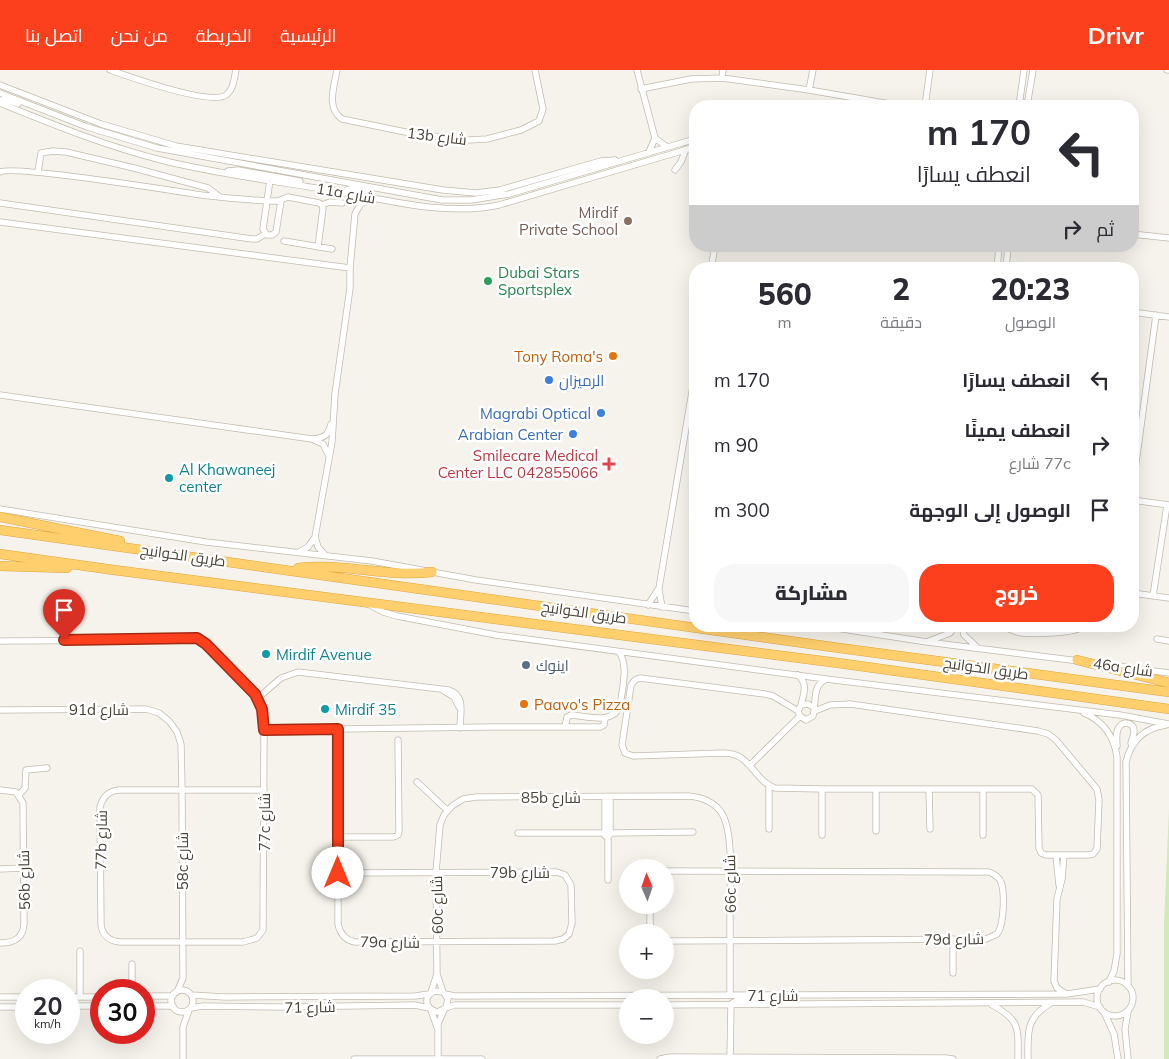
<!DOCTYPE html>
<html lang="ar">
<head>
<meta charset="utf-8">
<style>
  :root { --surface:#fff; --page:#f7f7f7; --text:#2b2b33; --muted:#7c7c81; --accent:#fc3f1d }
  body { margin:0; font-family:Mulish,Cairo,sans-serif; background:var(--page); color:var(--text); direction:rtl; height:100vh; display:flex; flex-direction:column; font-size:19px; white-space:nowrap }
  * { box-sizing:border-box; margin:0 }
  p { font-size:16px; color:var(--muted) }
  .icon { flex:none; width:28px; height:28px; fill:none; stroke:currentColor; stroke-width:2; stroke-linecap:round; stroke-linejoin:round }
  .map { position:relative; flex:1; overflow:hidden; direction:ltr }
  .sheet { position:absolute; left:689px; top:192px; width:450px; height:370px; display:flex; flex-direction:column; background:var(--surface); border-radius:20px; box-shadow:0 5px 20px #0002; direction:rtl }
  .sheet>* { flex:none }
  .top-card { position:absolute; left:689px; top:30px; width:450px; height:152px; border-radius:20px; box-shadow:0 5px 20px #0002; direction:rtl; background:#fff; color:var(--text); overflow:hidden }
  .needle { width:32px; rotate:358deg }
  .buttons { position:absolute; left:619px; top:789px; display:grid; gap:10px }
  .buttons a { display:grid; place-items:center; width:55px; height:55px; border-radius:50%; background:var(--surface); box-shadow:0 5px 20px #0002; font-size:25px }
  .speed { position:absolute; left:15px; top:909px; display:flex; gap:10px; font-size:25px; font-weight:700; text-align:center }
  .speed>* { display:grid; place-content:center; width:65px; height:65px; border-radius:50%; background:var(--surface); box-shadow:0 5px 20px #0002; line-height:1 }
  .speed small { font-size:12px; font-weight:400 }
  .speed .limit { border:8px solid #d22; background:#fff; color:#111 }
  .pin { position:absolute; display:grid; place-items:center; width:42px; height:42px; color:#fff; margin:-51px -21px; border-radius:50% 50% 50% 0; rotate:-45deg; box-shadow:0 0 5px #0007 }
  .pin .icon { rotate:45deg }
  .me { position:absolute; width:55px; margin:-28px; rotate:0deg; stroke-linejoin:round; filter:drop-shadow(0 0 4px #0008) }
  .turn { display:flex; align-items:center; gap:18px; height:105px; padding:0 25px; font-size:22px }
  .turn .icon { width:65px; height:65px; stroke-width:2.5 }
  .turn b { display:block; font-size:35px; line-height:42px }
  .then { display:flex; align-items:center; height:48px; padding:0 25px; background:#0003; gap:10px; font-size:19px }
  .eta { display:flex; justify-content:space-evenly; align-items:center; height:85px; text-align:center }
  .eta b { font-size:30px; font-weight:800; line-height:35px }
  .primary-button { display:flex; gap:10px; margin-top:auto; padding:10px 25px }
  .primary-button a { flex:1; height:58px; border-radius:20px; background:var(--accent); color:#fff; font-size:20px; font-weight:800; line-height:58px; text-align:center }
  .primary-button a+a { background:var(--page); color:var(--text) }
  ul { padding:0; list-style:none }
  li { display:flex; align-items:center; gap:15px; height:65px; padding:0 25px }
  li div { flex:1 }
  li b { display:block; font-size:19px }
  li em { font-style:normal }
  header { display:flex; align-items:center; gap:30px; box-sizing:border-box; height:70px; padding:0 25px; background:var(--accent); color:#fff }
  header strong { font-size:24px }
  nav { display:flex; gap:28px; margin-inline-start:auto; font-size:18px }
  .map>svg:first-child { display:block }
</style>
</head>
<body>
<header>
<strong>Drivr</strong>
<nav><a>الرئيسية</a><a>الخريطة</a><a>من نحن</a><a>اتصل بنا</a></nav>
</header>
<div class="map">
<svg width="1169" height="989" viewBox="0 0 1169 989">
  <rect width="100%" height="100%" fill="#f6f3ec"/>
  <path fill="#d2eab5" d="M1169,739V989H1164V854Z"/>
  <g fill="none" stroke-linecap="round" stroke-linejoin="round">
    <defs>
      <path id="minor" d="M110,0C130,7 211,36 226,25C234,19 234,8 236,0
        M337,0C334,17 326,38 342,49L415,64L468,70L487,69L521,60L539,51L543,39L535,0
        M637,0L655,68L667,77
        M1167,0H1169
        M722,8L723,0
        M0,15L101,54L176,76L443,120L476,123L500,120L601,91L615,90
        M641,19L691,9L722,8L809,20L902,36
        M809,20L813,0
        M0,23L87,57L157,78L442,130H471L509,124L695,69
        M0,30H6L18,34
        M0,33C54,55 108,77 165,91C223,105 282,112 341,122C392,131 447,146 499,135L695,77
        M925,36L930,0
        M1019,36L1024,0
        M1027,36L1033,0
        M649,82L655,68
        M675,100L681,92L686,79
        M228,101L238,100L300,111
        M0,102C13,95 175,121 201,125C227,128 253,131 278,131L288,127L319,133L322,135L323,138L318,177
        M38,102L41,83L53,81L66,82L134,98L208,118L220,127
        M270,110L263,159L267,165H272L276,162L281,131
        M344,123C349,115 360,120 368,121
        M0,133L252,169H257L265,164
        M322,135L330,132L342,133
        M0,152L350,198
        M1132,164L1169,168
        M284,171L332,179
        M711,199L715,176
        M997,199L999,176
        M1006,199L1008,176
        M1132,242L1169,247
        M0,325L312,369C324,368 328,366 331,354
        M314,370L323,374L329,386
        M1132,422L1156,245
        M1132,430L1169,435
        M0,439L206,472L372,491L476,510L695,541
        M315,467L318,477L325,485
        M299,482L308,477L315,467L332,372L335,324L350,218V198L355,144L360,135L370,128
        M659,520L662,537
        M1132,523L1169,528
        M1153,526L1167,435
        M368,534L383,542L397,546L496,565L826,609L1120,645L1169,654
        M648,535L659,518L695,304
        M823,556L927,572L1079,591
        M962,556L964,565L977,577
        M1003,556C1009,559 1015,562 1022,563C1035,564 1075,564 1084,556
        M1157,569L1169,571
        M181,570L193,568L203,571L252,620C262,632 264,644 264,660L263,860L257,868L243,872H120C109,871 102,865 101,854L100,737C103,726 110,720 121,720H264
        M0,571L183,570
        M929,571L950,563L955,556
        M1110,595L1169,603
        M798,605C808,614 804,623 801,635
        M444,621L454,627L459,637
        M258,628L281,608L298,602L449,620C466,626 460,643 460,658
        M813,637L808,634L801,635L798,641L800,646L806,650L813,646C817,633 811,617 826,609
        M0,640L146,639L159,643L169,651L177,662L181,674L182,720L183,908L177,922
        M798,641L773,626L765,624L640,608L635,610L631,615L622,675L625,683L633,686L724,683C751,683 754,711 775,718L822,719H1032L1038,725L1039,778L1041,783L1046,785H1088L1093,784L1097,779L1099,730L1097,719L1056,670L1048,664L1038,661L850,634L830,635L815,641
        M1084,643C1103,651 1114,666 1117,687V884L1114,901L1109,912
        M565,657L567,647L571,645C586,646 613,655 620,636C622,620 629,595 619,582
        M338,659V854C340,864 345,870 355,872L555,871L563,869L569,864L572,853L571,815L565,805L557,802L338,803
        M264,660L490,657H600L604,655L605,648
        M1117,676C1117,670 1115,661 1120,656C1125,650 1134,654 1134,661C1134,665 1132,670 1131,673
        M750,695L800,646
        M417,712L447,740
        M769,715V759
        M876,719V761
        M929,719L930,759
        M983,719V765
        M0,720L16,722L23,733L24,854C23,869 13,873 0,873
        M19,725L25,718L26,700L47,698
        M605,727V762
        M610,761V727
        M518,763H604
        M611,763L693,762
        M822,765V719
        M338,767H393L398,765L399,761L398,670
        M1056,785L1059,815
        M1064,785L1062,809L1057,829L1054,911L1057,918L1065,923
        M0,799L23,798
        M665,801L989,802C994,804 999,807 1001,812C1005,823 1004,856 997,864L986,869L665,871
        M608,810V767L611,763L608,761L604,763L605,766L608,767
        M650,835V853L652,862
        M953,869V903
        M80,881V927
        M132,894V920
        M437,904L443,922
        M1097 928a18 18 0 1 1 36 0a18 18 0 1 1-36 0Z
        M1128,916L1126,692C1131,671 1144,658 1166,655
        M171 931a11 11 0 1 1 22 0a11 11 0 1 1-22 0Z
        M431,922L437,904L436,802L440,755L444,745L452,736L463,729L476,727L688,726C701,727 713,731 721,742C734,761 730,813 730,837C730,866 730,895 730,925
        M445,924L455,926L1067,924L1100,919
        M191,925L225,927L415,926L429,924
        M144,926H173
        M0,927H26
        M69,927H101
        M665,935L1083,932L1100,937
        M992,935C1021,950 1018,959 1018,989
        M69,936H101
        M144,936H173
        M0,937H26
        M446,937L448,929L443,922L434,921C423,927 425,939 438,942L448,937L455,935H628
        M191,938L203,936L281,937L415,935L429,938
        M431,940L437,957
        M1104,942L1114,964L1118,989
        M1128,942L1125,959L1128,989
        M183,989V957L189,940
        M354,989H482
        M438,989V954L444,940
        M660,989L670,987L946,988L953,989
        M730,989L731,934L737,930H771L773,927L772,925
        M1028,989C1028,963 1025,948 1051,933"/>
      <path id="highway" d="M0,447L120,471
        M0,460L832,577L1169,622
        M0,484L114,500L838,593L1169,639
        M0,496L67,498
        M298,498C343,492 387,508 432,502
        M1077,590L1169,613"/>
    </defs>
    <use href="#minor" stroke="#c2bbae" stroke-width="7"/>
    <use href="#highway" stroke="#e0a43c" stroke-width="10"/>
    <use href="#minor" stroke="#fff" stroke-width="5.5"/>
    <use href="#highway" stroke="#ffcf6e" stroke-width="9"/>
  </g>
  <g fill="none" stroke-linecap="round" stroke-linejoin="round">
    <defs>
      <path id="route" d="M64,570L197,568L206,574L255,624L262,639L264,660L338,659V803"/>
    </defs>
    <use href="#route" stroke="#a42913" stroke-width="12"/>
    <use href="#route" stroke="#fc3f1d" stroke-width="9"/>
  </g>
  <circle fill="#8d6e63" stroke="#fff" stroke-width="2" cx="628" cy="151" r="5"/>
  <circle fill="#2e9e5b" stroke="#fff" stroke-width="2" cx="488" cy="211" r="5"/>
  <g fill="#e8710a" stroke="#fff" stroke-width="2">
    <circle cx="613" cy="286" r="5"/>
    <circle cx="524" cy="634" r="5"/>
  </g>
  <g fill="#3f7fe0" stroke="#fff" stroke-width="2">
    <circle cx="549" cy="310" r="5"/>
    <circle cx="601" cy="343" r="5"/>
    <circle cx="573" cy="364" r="5"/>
  </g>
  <path fill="#e0444e" stroke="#fff" stroke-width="2" d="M606.5 386.5h5v5h5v5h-5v5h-5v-5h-5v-5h5z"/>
  <g fill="#0f9aa8" stroke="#fff" stroke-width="2">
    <circle cx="169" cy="408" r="5"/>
    <circle cx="266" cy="584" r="5"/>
    <circle cx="325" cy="639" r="5"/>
  </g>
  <circle fill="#5c6f8a" stroke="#fff" stroke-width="2" cx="526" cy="595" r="5"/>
  <g text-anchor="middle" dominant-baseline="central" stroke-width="5" stroke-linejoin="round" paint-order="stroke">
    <g font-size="15" fill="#4b4439" stroke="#fff">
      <text transform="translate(437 66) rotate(7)">13b شارع</text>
      <text transform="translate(346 123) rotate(10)">11a شارع</text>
      <text transform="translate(183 485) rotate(8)">طريق الخوانيج</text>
      <text transform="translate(584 542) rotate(8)">طريق الخوانيج</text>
      <text transform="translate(1123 597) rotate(8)">46a شارع</text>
      <text transform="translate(986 598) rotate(8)">طريق الخوانيج</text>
      <text x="99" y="639">91d شارع</text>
      <text x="551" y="727">85b شارع</text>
      <text transform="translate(264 752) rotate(-90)">77c شارع</text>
      <text transform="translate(101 770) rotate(-89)">77b شارع</text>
      <text transform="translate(182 791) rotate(-90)">58c شارع</text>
      <text x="520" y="802">79b شارع</text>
      <text transform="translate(24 810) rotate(-91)">56b شارع</text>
      <text transform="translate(730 814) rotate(-91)">66c شارع</text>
      <text transform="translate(437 835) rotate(-91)">60c شارع</text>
      <text transform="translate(954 869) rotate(-1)">79d شارع</text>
      <text transform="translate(390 872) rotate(1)">79a شارع</text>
      <text x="773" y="925">شارع 71</text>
      <text transform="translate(310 937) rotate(-1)">شارع 71</text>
    </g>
    <g font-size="15" fill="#785e54" stroke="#fff" text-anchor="end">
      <text x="618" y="142">Mirdif<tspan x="618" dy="17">Private School</tspan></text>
    </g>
    <g font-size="15" fill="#27864d" stroke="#fff" text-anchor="start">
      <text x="498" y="202">Dubai Stars<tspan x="498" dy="17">Sportsplex</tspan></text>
    </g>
    <g font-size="15" fill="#c56008" stroke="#fff" text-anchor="end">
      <text x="603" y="286">Tony Roma's</text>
      <text x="534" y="634" text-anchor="start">Paavo's Pizza</text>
    </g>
    <g font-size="15" fill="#366cbe" stroke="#fff" text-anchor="end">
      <text x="559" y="310" text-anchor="start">الرميزان</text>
      <text x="591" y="343">Magrabi Optical</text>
      <text x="563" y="364">Arabian Center</text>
    </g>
    <g font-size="15" fill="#be3a42" stroke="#fff" text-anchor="end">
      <text x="598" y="385">Smilecare Medical<tspan x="598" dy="17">Center LLC 042855066</tspan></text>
    </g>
    <g font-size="15" fill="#0d838f" stroke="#fff" text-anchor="start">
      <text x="179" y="399">Al Khawaneej<tspan x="179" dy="17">center</tspan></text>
      <text x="276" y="584">Mirdif Avenue</text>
      <text x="335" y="639">Mirdif 35</text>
    </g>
    <g font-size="15" fill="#4e5e75" stroke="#fff" text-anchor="start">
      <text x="536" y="595">اينوك</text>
    </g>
  </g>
</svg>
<div class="buttons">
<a><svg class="needle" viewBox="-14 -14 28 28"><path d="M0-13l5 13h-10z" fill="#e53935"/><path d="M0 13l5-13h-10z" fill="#7c7c81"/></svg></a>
<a>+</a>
<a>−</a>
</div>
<div class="speed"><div>20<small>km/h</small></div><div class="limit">30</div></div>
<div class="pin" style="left:64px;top:570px;background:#d93025"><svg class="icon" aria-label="arrive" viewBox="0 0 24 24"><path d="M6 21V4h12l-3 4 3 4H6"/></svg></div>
<svg class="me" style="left:338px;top:803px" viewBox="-20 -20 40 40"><circle r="19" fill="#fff"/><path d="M0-13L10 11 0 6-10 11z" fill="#fc3f1d"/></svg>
<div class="top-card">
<div class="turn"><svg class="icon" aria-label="left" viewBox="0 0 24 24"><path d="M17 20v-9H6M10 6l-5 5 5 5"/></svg><div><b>170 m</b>انعطف يسارًا</div></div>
<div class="then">ثم<svg class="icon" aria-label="right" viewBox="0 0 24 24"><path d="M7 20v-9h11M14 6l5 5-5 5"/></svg></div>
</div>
<section class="sheet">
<div class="eta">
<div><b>20:23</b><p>الوصول</p></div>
<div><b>2</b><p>دقيقة</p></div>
<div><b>560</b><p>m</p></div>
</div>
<ul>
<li><svg class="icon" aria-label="left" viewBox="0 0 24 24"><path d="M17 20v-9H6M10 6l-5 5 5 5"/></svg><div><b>انعطف يسارًا</b></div><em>170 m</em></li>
<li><svg class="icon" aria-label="right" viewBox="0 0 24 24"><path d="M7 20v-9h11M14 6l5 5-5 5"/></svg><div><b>انعطف يمينًا</b><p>77c شارع</p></div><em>90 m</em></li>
<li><svg class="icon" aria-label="arrive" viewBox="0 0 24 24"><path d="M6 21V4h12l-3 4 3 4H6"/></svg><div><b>الوصول إلى الوجهة</b></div><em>300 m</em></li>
</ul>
<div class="primary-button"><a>خروج</a><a>مشاركة</a></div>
</section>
</div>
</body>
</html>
